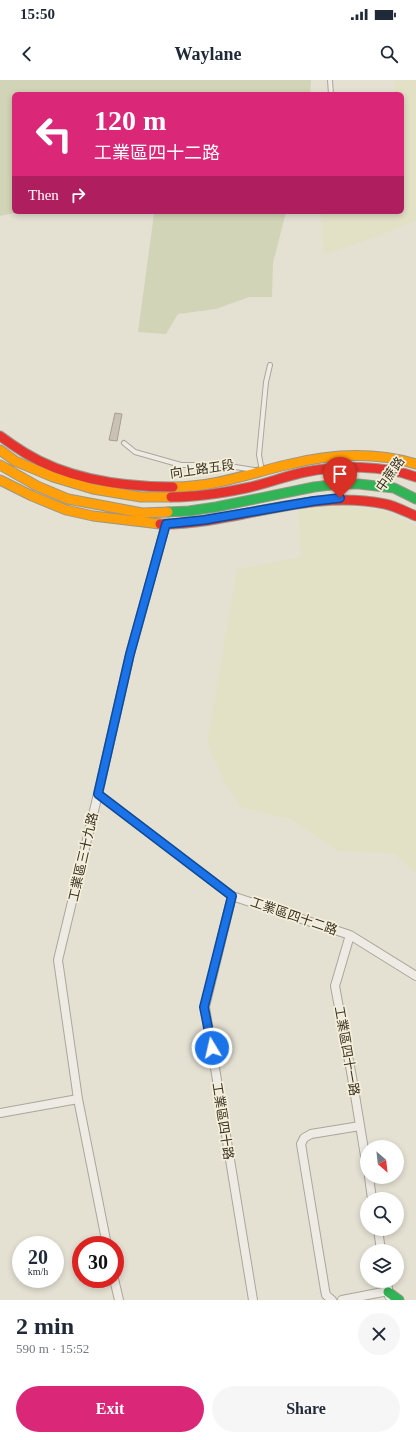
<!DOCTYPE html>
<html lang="en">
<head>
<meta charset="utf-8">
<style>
  :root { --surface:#fff; --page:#f6f6f7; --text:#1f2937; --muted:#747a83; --accent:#db2777 }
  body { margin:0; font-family:"Times New Roman","Noto Sans TC",serif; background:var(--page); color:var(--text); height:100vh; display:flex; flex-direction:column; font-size:15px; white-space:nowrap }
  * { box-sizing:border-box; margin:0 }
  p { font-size:13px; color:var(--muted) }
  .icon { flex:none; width:22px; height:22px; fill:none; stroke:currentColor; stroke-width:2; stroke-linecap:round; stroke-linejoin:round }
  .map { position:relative; height:1220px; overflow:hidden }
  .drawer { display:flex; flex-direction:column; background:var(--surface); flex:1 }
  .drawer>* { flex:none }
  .banner { position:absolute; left:12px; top:12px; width:392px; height:122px; border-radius:6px; box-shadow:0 2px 6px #0003; background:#db2777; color:#fff; overflow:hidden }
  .needle { width:26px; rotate:152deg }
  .tools { position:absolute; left:360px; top:1060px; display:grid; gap:8px }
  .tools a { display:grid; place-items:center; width:44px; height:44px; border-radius:50%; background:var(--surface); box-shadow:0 2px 6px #0003; font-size:20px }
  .speed { position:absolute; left:12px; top:1156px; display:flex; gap:8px; font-size:20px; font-weight:700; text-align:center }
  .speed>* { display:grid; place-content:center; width:52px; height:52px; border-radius:50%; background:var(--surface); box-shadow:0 2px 6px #0003; line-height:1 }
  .speed small { font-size:10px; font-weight:400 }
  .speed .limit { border:6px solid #d22; background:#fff; color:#111 }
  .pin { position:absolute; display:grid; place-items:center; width:34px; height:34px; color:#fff; margin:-41px -17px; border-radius:50% 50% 50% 0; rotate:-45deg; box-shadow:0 0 4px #0007 }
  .pin .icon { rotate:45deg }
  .me { position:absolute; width:44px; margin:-22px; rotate:351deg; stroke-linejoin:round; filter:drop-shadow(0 0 3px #0008) }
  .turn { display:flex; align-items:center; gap:14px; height:84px; padding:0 16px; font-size:18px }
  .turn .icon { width:52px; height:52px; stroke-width:2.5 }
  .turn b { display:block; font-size:28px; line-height:34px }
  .then { display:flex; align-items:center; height:38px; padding:0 16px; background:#0003; gap:8px; font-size:15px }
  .round { display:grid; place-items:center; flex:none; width:42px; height:42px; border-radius:21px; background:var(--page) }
  .head { display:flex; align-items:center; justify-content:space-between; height:68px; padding:0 16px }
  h1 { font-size:24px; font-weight:700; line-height:30px }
  .primary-button { display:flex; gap:8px; margin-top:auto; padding:8px 16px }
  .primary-button a { flex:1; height:46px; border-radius:24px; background:var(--accent); color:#fff; font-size:16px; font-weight:700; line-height:46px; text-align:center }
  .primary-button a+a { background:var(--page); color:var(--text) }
  .status { display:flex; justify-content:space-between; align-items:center; height:28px; padding:0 20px; background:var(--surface); direction:ltr }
  .status svg { height:11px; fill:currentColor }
  header { display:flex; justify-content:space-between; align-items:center; height:52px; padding:0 16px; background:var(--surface); font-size:18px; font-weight:700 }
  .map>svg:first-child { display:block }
</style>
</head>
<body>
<div class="status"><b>15:50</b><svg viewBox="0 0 49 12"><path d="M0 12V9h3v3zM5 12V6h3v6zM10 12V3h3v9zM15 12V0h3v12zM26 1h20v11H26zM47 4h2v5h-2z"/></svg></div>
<header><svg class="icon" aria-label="back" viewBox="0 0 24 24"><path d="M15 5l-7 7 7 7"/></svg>Waylane<svg class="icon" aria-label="search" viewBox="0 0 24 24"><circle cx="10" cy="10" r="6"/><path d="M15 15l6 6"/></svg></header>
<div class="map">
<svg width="416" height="1220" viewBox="0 0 416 1220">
  <rect width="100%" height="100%" fill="#e4e1d3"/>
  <path fill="#e2e0c5" d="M394,0H416V140L387,153L324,175L321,132H402V14H395Z
    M348,426L385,431L416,446V794L395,774L337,771L292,740L242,728L225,703L207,664L237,489L301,477L298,428Z"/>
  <path fill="#d1d4b6" d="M0,0H311L310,14H14V132H19L0,136Z
    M151,132H286L273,183L272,217H249L216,229L178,234L166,254L138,252L154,134Z"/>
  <path fill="#c8c1b4" stroke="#a59e92" d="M115,333L122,334L117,361L109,360Z"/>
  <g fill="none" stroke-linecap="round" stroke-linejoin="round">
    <defs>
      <path id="lane" d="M330,0L331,14
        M124,363L135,372L181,385H223L254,390
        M262,391L259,375L266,302L270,285"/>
      <path id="street" d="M98,714L232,816L350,855L416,896
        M232,816L205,927L253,1220
        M350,855L335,906L352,997L367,1088
        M78,1019L58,880L98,714L130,574L166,444
        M0,1033L78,1019L107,1165
        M369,1097L372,1119
        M378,1149L381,1171
        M114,1199L119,1220
        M387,1201L389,1216
        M332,1220L326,1215L325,1210L301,1064L304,1058L311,1054L360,1046
        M342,1220L383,1212H388"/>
      <path id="fast" d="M168,432L189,431L216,427L314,407L339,404H359L394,408L416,419
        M388,1212L399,1220"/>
      <path id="slow" d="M0,370L15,381L53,397L93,409L141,417H171
        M0,385L37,406L68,419L142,433L168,432
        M0,400L32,416L66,430L93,436L160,444
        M173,407C214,407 248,394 286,385C329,374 373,371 416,384"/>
      <path id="jam" d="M0,356C8,362 17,368 25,373C69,400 122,407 173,407
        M171,417C195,417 222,413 246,408C266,404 285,396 305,392C339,385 383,385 416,397
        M160,444C237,445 307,408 385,424C395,426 406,432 416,436"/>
    </defs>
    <use href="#lane" stroke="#aaa69b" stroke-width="6"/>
    <use href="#street" stroke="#aaa69b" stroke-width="10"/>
    <use href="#fast" stroke="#9a968b" stroke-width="11"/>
    <use href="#slow" stroke="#9a968b" stroke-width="11"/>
    <use href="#jam" stroke="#9a968b" stroke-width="11"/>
    <use href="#lane" stroke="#edebe3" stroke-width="4"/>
    <use href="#street" stroke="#edebe3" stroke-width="8"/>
    <use href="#fast" stroke="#30b455" stroke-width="9"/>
    <use href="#slow" stroke="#ff9f0a" stroke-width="9"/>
    <use href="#jam" stroke="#e5322d" stroke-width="9"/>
  </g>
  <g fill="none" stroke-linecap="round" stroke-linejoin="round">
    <defs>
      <path id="route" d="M212,968L204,927L232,816L98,714L130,574L166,444L204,440L314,421L340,418"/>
    </defs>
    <use href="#route" stroke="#114b97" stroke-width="10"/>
    <use href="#route" stroke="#1a73e8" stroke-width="7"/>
  </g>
  <g text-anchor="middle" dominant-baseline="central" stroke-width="3.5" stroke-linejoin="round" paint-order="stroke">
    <g font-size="13" fill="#3a3022" stroke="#f4efda">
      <text transform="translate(202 389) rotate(-8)">向上路五段</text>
      <text transform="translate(390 394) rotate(-55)">中蔗路</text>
      <text transform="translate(83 777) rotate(-77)">工業區三十九路</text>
      <text transform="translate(294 836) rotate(19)">工業區四十二路</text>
      <text transform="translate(347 971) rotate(80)">工業區四十一路</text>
      <text transform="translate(223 1041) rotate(81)">工業區四十路</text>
    </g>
  </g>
</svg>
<div class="tools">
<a><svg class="needle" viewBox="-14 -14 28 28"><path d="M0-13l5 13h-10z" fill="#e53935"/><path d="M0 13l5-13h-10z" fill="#747a83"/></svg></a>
<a><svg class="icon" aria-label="search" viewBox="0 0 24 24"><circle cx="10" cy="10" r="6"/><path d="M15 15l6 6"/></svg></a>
<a><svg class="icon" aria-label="layers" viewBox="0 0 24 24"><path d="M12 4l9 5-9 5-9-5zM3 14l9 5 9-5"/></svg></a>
</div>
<div class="speed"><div>20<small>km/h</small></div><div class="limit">30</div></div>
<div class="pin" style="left:340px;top:418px;background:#d93025"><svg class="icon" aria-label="arrive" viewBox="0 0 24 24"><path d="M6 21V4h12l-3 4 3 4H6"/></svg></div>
<svg class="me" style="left:212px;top:968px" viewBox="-20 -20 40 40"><circle r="17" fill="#1a73e8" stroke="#fff" stroke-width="3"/><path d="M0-11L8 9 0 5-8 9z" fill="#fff"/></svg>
<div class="banner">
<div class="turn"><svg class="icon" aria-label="left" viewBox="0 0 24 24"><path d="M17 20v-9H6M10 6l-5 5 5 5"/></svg><div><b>120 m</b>工業區四十二路</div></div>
<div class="then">Then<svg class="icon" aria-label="right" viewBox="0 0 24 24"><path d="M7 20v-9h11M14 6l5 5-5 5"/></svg></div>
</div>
</div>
<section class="drawer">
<div class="head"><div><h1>2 min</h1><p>590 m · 15:52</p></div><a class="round"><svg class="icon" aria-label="close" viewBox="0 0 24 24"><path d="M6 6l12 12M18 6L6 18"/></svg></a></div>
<div class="primary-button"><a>Exit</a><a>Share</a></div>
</section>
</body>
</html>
